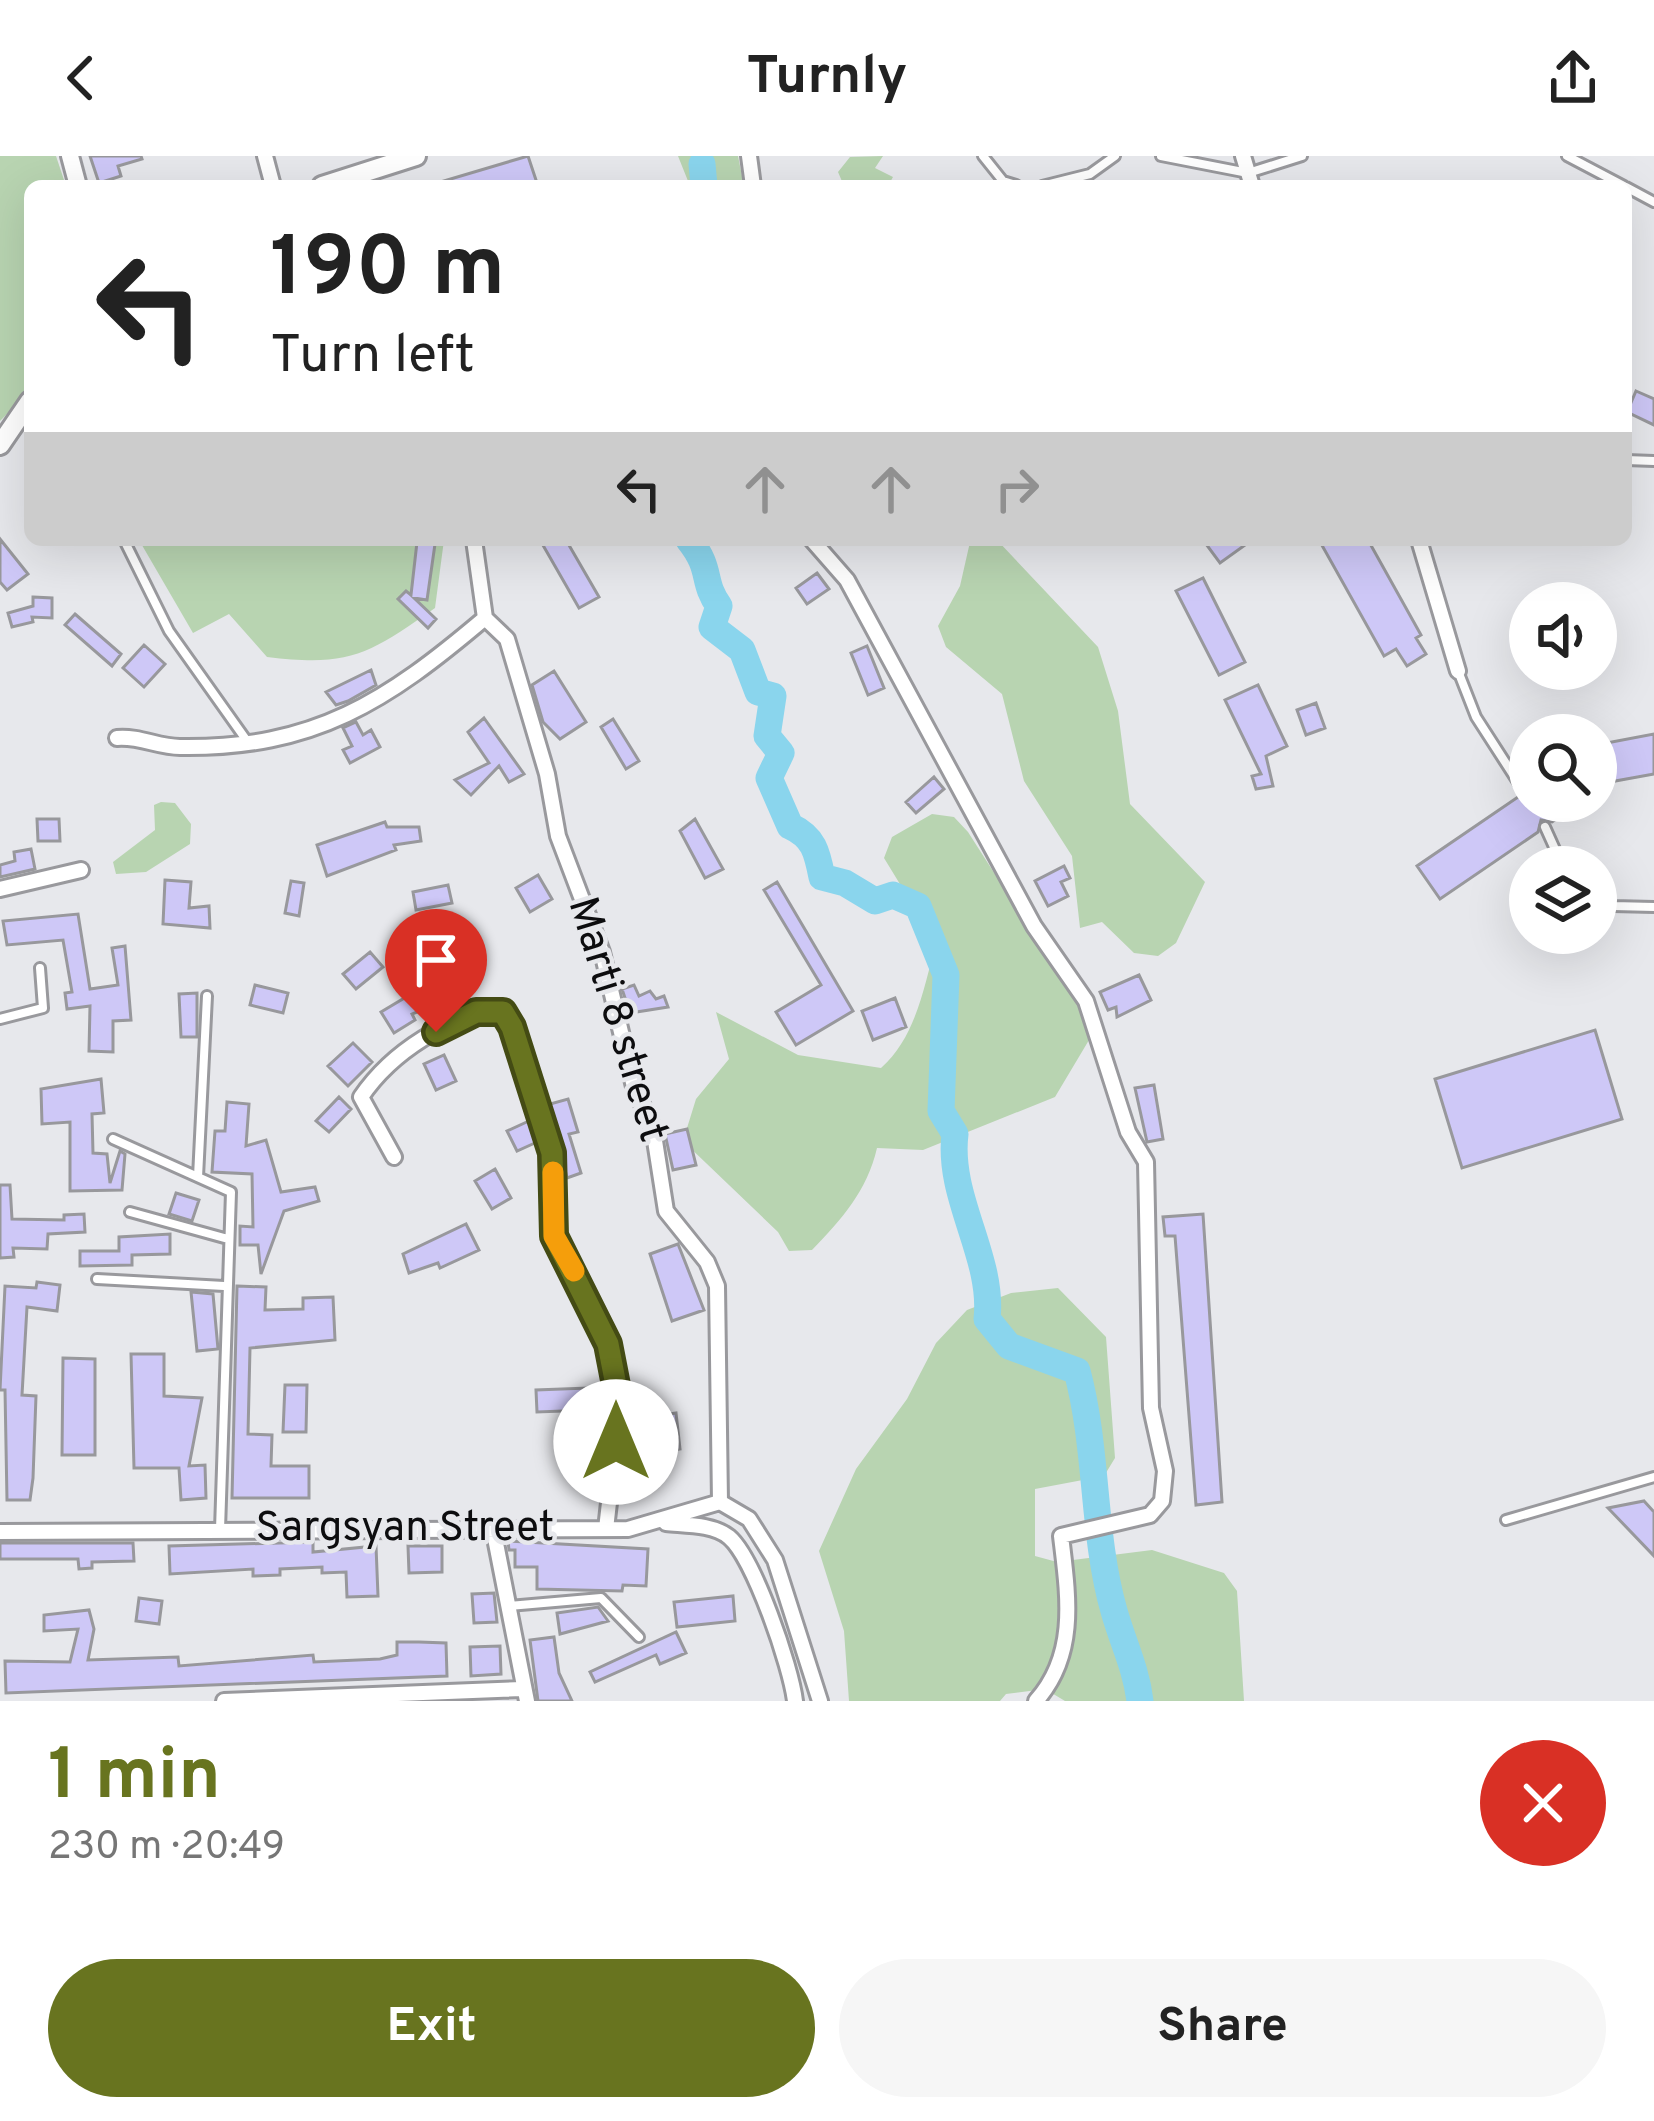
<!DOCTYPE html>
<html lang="en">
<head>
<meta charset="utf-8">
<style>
  :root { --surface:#fff; --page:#f6f6f6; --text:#222; --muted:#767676; --accent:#68741f }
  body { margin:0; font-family:Overpass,sans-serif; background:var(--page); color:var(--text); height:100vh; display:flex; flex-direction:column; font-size:45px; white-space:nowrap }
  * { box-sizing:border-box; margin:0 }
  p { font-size:39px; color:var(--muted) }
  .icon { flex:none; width:66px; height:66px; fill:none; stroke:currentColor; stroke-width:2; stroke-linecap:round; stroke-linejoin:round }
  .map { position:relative; height:1545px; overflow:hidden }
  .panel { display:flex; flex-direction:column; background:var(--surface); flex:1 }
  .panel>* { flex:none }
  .top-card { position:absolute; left:24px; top:24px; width:1608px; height:366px; border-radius:18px; box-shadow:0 12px 48px #0002; background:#fff; color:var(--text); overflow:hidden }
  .controls { position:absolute; left:1509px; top:426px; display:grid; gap:24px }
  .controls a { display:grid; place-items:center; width:108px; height:108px; border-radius:50%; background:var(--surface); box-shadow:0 12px 48px #0002; font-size:60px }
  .pin { position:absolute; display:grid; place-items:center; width:102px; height:102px; color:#fff; margin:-123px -51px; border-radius:50% 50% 50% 0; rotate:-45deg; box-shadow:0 0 12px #0007 }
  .pin .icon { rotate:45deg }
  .me { position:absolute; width:132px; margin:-66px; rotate:0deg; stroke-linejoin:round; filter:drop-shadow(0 0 9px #0008) }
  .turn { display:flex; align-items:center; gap:42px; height:252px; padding:0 48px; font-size:54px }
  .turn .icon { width:156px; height:156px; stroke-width:2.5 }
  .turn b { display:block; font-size:84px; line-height:102px }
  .lanes { display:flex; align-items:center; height:114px; padding:0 48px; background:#0003; justify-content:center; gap:60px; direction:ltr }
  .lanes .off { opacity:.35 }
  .round { display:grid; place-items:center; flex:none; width:126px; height:126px; border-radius:63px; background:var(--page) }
  .summary { display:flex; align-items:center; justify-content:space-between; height:204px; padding:0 48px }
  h1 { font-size:72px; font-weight:700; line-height:90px; color:var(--accent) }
  .primary-button { display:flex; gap:24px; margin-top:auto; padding:24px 48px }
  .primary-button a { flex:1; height:138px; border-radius:72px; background:var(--accent); color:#fff; font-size:48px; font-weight:700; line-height:138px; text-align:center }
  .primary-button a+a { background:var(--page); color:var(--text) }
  header { display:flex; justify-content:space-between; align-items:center; height:156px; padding:0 48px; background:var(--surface); font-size:54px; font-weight:700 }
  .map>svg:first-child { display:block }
</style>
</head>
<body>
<header><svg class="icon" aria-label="back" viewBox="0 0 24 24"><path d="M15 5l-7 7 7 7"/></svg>Turnly<svg class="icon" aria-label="share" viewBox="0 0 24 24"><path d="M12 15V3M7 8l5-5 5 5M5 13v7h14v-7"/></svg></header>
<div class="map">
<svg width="1654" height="1545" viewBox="0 0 1654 1545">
  <rect width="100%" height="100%" fill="#e7e8ec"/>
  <path fill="#b8d4b1" d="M0,0H56L66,30H30V235L0,265Z
    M678,0H738L744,30H690Z
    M883,0L875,12L893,21L888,30H844L838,16L850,1Z
    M139,384H444L435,452C368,499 349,511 267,501L229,458L193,477Z
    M997,384L1098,491L1118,555L1130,648L1205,726L1176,787L1158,800L1134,797L1102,766L1080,772L1072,700L1024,625L1002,538L946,491L938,470L960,430L970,386Z
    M161,646L175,647L191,668L190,688L146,716L116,718L113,706L155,674L154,649Z
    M932,658L954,661L968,676L1088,864L1089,884L1055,941L923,994L877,992C867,1035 842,1063 812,1094L789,1095L778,1076L683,985L696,943L729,903L716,856L798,899L881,912C916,881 924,831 936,787L884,702L892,681Z
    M1058,1132L1106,1181L1115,1302L1104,1320L1035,1333V1400L1057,1406L1152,1394L1224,1417L1237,1435L1244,1545H1065L1045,1533L1006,1538L1000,1545H849L844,1475L819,1395L856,1313L907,1243L936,1187L967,1154L1011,1137Z"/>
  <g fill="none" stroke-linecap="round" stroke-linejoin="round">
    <path stroke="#8ad5ed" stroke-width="27" d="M702,8L704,30
      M689,384C713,414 701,425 719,450L712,471L742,494L758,536L773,540L767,580L781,597L769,622L790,670C814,681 817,696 822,721L845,727L875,745L893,739L918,750L946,819L941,955L955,978C947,1042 994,1101 987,1163L1009,1190L1077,1215C1098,1293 1092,1378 1114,1455C1123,1487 1136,1512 1140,1545"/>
  </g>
  <path fill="#cec8f7" stroke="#98989c" stroke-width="3" d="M90,0H141L142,3L118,10L121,20L99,27Z
    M528,0L538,30H438L437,27Z
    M1636,235L1654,243V269L1627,256Z
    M0,383L28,418L7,434L0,426Z
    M540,384H566L599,441L579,452Z
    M1203,384H1252L1220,407Z
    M1319,384H1368L1421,479L1416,482L1426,498L1407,510L1396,493L1384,500Z
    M417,386L435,388L427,444L414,442L436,463L428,472L398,443L406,435L411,439Z
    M817,417L829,433L807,448L796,432Z
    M1203,422L1245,506L1219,519L1176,435Z
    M33,441L52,442V462L32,461L33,466L12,471L8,457L33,450Z
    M75,458L121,498L112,510L65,469Z
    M144,489L165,508L144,531L123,512Z
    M867,490L884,532L868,539L851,497Z
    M371,514L376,529L348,545L336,549L326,536Z
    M554,515L586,566L560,583L543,566L532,529Z
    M1258,529L1287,590L1266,600L1273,630L1256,633L1252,620L1261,618L1225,544Z
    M1316,547L1325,572L1306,579L1297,554Z
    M484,562L524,618L509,626L499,610L471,639L455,624L489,607L468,576Z
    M613,563L639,605L626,613L601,571Z
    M356,566L363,579L371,574L380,591L350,607L343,594L352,590L343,572Z
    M1654,578V618L1610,626L1596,636V589Z
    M934,621L944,633L916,657L906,646Z
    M1518,641L1583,645L1552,666L1541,664L1538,676L1440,743L1417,710Z
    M37,663H59L60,685H38Z
    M695,663L723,713L705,722L680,675Z
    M385,666L387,671H419L421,685L394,689L396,694L327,720L317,689Z
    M31,693L35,713L0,721V709L15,705L14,696Z
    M1064,710L1070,722L1061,726L1068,740L1048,750L1035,725Z
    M538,719L552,743L530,756L516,732Z
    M165,724L191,726L189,752L209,750L210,772L163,768Z
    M291,725L304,727L299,760L285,757Z
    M777,726L853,855L796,889L776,856L821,829L764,734Z
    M448,729L452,747L416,754L413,736Z
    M78,758L90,833L118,829L112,792L125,790L131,864L113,865V896L89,895L90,850L67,853L65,837L72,836L63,784L7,789L3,765Z
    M370,796L383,811L356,833L343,818Z
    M443,819L452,842L412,858L415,864L394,877L381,856L416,835L414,830Z
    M1139,819L1151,844L1117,861L1116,851L1108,854L1100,836Z
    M255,829L288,837L283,857L250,849Z
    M634,829L639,840L650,835L656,843L664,840L668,851L630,857L622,833Z
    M197,837V881H181L179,838Z
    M895,842L906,871L873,884L862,855Z
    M1595,874L1622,963L1462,1012L1435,923Z
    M353,887L372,906L348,930L328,910Z
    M444,899L456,925L436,934L424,908Z
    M101,923L104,957L92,958L93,997L107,998L110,1027L120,995L125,998L122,1034L70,1035V966L42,968L41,933Z
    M1154,929L1163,983L1147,986L1135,932Z
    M339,941L351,953L329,976L316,965Z
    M568,943L578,976L569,978L581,1017L567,1022L550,948Z
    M227,946L249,948L246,990L266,984L281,1036L315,1031L319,1045L284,1055L261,1118L258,1089H240V1070L253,1071L252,1018L212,1016L215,975H225Z
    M531,964L537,986L517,995L507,975Z
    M687,973L696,1009L673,1014L665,978Z
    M495,1013L511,1042L492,1053L475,1025Z
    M0,1029H10L12,1063L64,1064V1059L84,1058L85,1076L48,1078L47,1093L13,1092L14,1101L0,1102Z
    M176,1037L199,1044L192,1065L169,1058Z
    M1203,1058L1222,1346L1196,1349L1175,1080H1165L1163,1061Z
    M466,1068L479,1094L440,1112L438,1107L409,1117L403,1098Z
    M170,1078V1098L132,1099V1109L80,1110V1095H119V1081Z
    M678,1088L704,1154L672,1165L650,1098Z
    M37,1126L60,1129L57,1155L27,1151L22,1239L36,1240L33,1322L30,1344H7L5,1234H0L5,1130L36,1132Z
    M237,1130L266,1131L265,1154L303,1153V1142L333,1141L335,1184L250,1192L248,1278L272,1279L271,1310H309V1342H232Z
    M191,1136L213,1138L218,1193L197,1195Z
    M131,1198H164V1240L202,1242L189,1310L205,1309L206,1342L181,1344L179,1312H134Z
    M63,1202L95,1203V1299H62Z
    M285,1229H307L306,1276H283Z
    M588,1232L589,1254L537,1256L536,1234Z
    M676,1257L680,1293L653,1297L649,1261Z
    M1644,1345L1654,1356V1400L1608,1352Z
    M508,1385L648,1393L646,1430L623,1429L622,1435L537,1433V1411H515V1394H509Z
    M313,1386V1396L376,1390L378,1440L347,1441L346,1416L322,1417V1411L280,1413V1419L253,1420V1413L170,1418L169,1390Z
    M0,1387H133L134,1405L92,1406V1412L79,1413L78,1403H0Z
    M408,1390H442V1416L409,1417Z
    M494,1437L497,1466L474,1467L472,1438Z
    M733,1440L735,1465L677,1471L674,1446Z
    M139,1442L162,1445L159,1468L136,1465Z
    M598,1451L608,1465L560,1478L557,1457Z
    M89,1454L94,1473L88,1504L178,1501L179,1510L313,1499L314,1506L380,1503L397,1499V1486H419L446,1487L447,1520L6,1537L5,1505L70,1506L78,1473L44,1475V1459Z
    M676,1476L686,1497L660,1508L656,1499L595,1526L590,1516Z
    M554,1481L559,1517L572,1545H538L530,1484Z
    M500,1490L501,1518L471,1520L470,1491Z"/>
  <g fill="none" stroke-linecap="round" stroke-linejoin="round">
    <defs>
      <path id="service" d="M983,0L1003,25L1016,29
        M1161,0L1248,17L1302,0
        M1567,0L1624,30
        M1042,30L1090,18L1115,0
        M1626,31L1654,46
        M1626,304L1654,305
        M124,384L169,475L247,585
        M1458,515L1476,561L1525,637
        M1545,671L1563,711
        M1596,743L1613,750L1654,751
        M0,863L43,852L40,812
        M113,983L231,1036L220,1374
        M198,1021L207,840
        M130,1056L228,1083
        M97,1123L224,1130
        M1506,1364L1654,1321
        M509,1450L601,1442L639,1481"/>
      <path id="minor" d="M265,0L273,30
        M749,0L753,30
        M1243,0L1252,30
        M474,384L485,462L507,483L547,618L558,680L602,796L634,931L653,972L666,1055L707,1106L717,1130L720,1346
        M812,384L847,424L1034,770L1086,845L1128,976L1146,1006L1151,1252L1165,1315L1162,1345L1150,1359L1061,1380C1068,1439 1078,1498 1036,1545
        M1419,384L1458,515
        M117,582C140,580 158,591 180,591C315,593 387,545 485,462
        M0,733L81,714
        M394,1001L361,941C390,898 451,856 503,856L529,916L552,997L554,1080L608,1188L616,1222L620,1250L606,1373
        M666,1367C685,1369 713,1368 729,1381C754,1402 791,1511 795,1545
        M493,1372L527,1545
        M0,1376L628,1373L720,1346L749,1363L775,1404L820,1545
        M224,1545L522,1533"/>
      <path id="tertiary" d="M70,0L78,30"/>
      <path id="secondary" d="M322,30L416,0
        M0,289L30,245"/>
    </defs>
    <use href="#service" stroke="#99999d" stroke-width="14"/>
    <use href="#minor" stroke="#99999d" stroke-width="20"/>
    <use href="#tertiary" stroke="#99999d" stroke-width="22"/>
    <use href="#secondary" stroke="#99999d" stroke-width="24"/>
    <use href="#service" stroke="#fff" stroke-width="8"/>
    <use href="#minor" stroke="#fff" stroke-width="14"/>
    <use href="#tertiary" stroke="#fff" stroke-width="16"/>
    <use href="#secondary" stroke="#fff" stroke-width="18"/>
  </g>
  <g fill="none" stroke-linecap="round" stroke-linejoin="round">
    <defs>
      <path id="route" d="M436,876L476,856H503L512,871L552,997L554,1080L608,1188L620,1250L616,1286"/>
    </defs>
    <use href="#route" stroke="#444b14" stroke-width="30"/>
    <use href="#route" stroke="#68741f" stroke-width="21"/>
    <path stroke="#f59e0b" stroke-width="21" d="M553,1016L554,1080L574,1115"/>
  </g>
  <g text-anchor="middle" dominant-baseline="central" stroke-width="9" stroke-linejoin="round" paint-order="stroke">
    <g font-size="42" fill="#0d0d0f" stroke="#e7e8ec">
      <text transform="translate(616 864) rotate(73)">Marti 8 street</text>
      <text x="405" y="1373">Sargsyan Street</text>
    </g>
  </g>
</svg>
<div class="controls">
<a><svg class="icon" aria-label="sound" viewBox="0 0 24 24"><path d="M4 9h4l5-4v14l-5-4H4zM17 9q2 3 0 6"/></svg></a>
<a><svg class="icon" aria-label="search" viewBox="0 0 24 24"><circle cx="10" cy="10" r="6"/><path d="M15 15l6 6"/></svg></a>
<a><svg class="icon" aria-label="layers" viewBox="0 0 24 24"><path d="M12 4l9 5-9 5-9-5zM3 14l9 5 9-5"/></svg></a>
</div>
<div class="pin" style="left:436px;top:876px;background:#d93025"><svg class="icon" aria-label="arrive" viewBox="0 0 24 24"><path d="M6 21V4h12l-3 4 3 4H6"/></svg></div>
<svg class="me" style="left:616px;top:1286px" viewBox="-20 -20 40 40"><circle r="19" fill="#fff"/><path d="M0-13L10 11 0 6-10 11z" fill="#68741f"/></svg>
<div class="top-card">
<div class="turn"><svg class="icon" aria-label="left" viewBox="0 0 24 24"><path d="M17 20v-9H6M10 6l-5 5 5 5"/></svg><div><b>190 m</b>Turn left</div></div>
<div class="lanes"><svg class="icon" aria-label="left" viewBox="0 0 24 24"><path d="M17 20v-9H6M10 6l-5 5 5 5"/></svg><svg class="icon off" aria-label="ahead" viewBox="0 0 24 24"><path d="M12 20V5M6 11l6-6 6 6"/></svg><svg class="icon off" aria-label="ahead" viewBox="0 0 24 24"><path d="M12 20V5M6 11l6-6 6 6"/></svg><svg class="icon off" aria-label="right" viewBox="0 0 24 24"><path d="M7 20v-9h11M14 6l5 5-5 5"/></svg></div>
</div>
</div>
<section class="panel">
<div class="summary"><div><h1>1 min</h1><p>230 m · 20:49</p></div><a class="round" style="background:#d93025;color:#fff"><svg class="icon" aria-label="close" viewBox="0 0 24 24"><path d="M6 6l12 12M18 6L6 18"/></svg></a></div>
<div class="primary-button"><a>Exit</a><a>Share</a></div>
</section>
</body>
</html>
